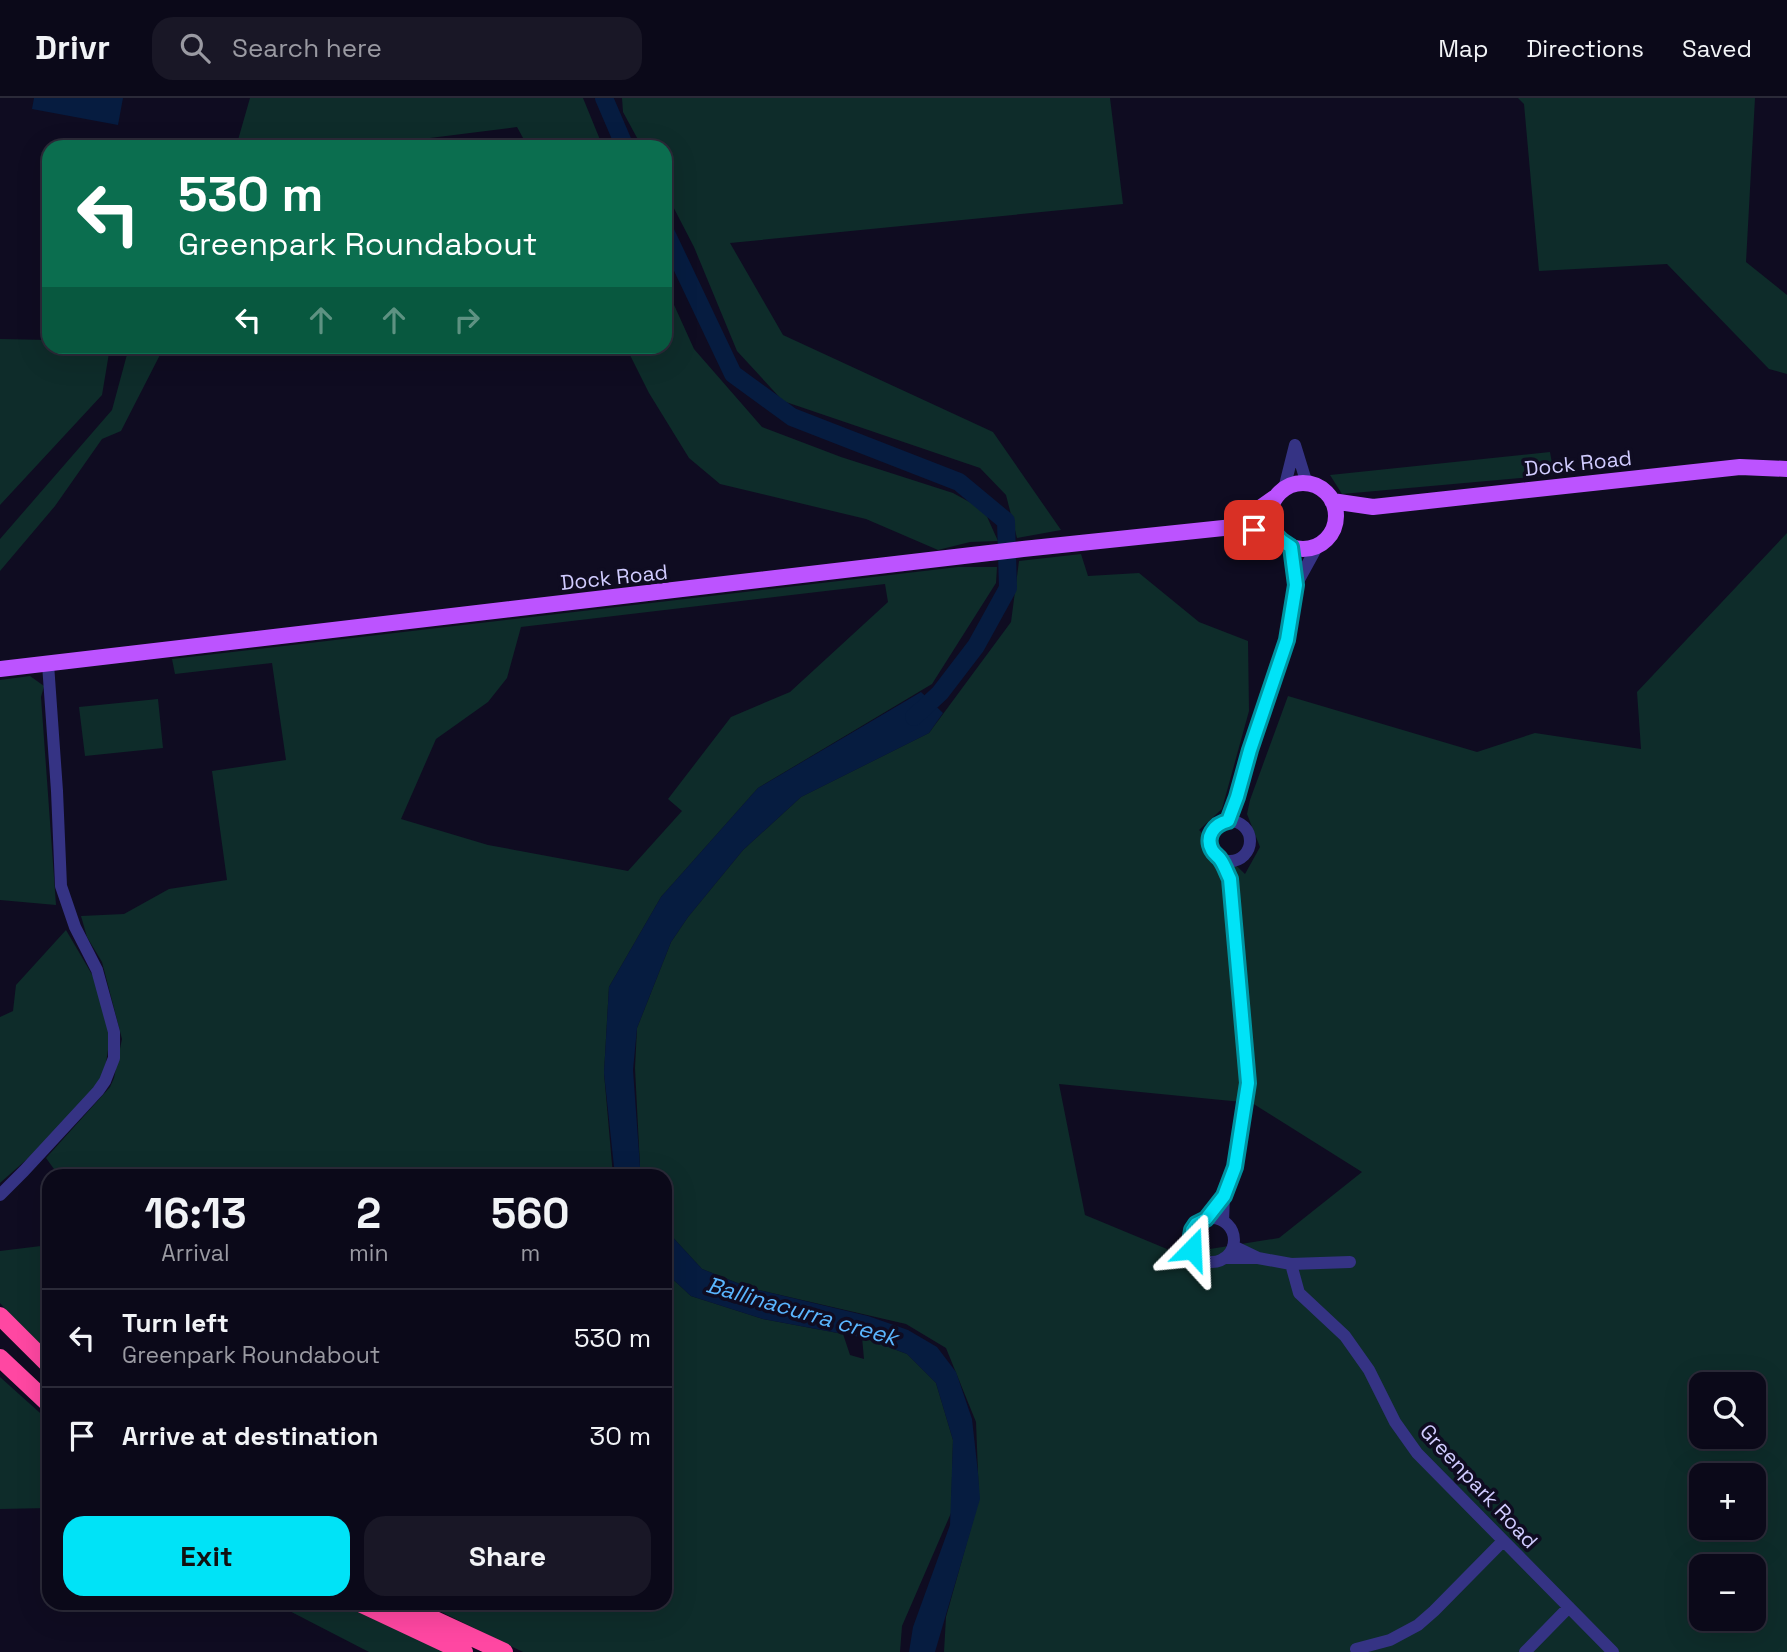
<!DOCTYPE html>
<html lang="en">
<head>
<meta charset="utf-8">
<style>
  :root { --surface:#0b0919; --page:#191726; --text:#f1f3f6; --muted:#9a9aa2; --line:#2b2a38; --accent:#00e3f7 }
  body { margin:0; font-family:"Space Grotesk",sans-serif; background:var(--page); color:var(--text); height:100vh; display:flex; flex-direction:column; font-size:26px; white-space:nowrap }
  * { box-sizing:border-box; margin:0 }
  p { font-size:23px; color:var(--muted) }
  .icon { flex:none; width:38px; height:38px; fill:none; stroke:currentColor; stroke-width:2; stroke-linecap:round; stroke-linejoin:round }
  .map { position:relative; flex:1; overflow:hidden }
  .details { position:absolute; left:42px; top:1071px; width:630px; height:441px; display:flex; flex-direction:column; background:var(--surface); border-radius:21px; box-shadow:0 7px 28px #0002,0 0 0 2px var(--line) }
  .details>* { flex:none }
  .top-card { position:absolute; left:42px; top:42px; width:630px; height:214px; border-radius:21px; box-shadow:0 7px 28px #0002,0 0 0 2px var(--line); background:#0b6e4f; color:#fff; overflow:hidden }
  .controls { position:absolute; left:1689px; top:1274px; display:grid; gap:14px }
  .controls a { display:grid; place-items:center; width:77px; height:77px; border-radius:14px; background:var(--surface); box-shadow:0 7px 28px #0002,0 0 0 2px var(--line); font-size:35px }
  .pin { position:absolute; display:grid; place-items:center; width:60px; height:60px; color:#fff; margin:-30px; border-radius:14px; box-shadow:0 4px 10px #0006 }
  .me { position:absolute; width:77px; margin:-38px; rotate:21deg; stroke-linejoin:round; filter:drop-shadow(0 0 5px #0008) }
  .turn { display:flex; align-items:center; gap:24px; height:147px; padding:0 21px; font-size:32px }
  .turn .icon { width:91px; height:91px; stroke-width:2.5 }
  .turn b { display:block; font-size:49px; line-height:60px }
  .lanes { display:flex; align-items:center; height:66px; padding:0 21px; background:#0003; justify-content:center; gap:35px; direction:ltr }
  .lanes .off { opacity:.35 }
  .eta { display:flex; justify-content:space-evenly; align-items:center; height:119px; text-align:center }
  .eta b { font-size:42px; font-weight:700; line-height:49px }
  .button { display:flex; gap:14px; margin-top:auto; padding:14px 21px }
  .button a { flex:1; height:80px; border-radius:21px; background:var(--accent); color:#111; font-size:28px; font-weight:700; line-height:80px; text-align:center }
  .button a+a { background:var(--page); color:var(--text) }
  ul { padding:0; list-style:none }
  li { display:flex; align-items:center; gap:21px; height:98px; padding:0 21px; border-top:2px solid var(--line) }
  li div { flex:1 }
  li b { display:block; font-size:26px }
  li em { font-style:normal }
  header { display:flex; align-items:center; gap:42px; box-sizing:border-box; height:98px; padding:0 35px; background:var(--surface); border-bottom:2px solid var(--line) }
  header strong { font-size:33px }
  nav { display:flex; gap:38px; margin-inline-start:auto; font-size:24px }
  .search { width:490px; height:63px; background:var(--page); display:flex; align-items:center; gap:18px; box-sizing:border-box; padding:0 24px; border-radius:21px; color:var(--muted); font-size:26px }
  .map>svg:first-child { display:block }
</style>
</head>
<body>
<header>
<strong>Drivr</strong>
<div class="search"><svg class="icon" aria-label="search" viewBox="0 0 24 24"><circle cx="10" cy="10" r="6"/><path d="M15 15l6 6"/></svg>Search here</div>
<nav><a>Map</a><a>Directions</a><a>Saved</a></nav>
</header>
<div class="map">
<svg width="1787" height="1554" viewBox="0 0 1787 1554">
  <rect width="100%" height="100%" fill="#0f0c21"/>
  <path fill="#0e2c2a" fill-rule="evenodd" d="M250,0H583L603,49H528L517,29L358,49H236Z
    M622,0H1110L1123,106L730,145L783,237L993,334L1061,432L1017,440L1006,397L980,370L783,303L737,253L694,149L665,93V49H642L623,14Z
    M1518,0H1755L1746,164L1787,197V276L1769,271L1667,166L1539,173L1524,6Z
    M665,187L694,251L762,329L841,359L953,395L984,412L998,443L970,444L938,452L866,421L720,386L689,360L649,295L626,249L665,248Z
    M0,241L49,242V248L110,249L102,297L0,407Z
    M129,249H164L121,333L102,341L55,408L0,473V441L112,312Z
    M1550,354L1554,377L1342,396L1330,377Z
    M1787,435V1554H944L946,1519L979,1401L976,1324L946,1250L906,1226L750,1190L702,1171L665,1131V1078H643L640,1069L635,970L637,930L671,844L688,819L743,752L801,699L929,635L1011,524L1019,463L1081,456L1088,478L1139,475L1199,524L1248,543L1249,613L1222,711L1199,732L1245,776L1260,749L1247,716L1250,702L1288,598L1477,654L1535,635L1641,651L1637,594ZM1059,986L1252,1005L1362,1074L1279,1140L1179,1156L1085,1117ZM1701,1286H1754V1339H1701ZM1701,1377H1754V1430H1701ZM1701,1468H1754V1521H1701Z
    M958,469H997L996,485L932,586L758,690L661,799L609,889L604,975L613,1078H59L46,1060L110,989L114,980L122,941L102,864L87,839L81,818L124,816L169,791L227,782L212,673L286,662L272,565L175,576L172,561ZM885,486L888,504L790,594L731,619L668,701L682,713L628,773L488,747L401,721L436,641L488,604L507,580L521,529Z
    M30,578L44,588L41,599L56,807L0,802V582Z
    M158,601L163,650L85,658L79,609Z
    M66,832L97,885L110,939L106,965L98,987L43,1047L0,1085V919L13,913L16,887Z
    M49,1147V1259L0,1205V1153Z
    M665,1174L691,1198L763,1221L843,1236L850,1257L864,1261L862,1239L907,1256L936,1285L953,1342L951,1415L902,1528L900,1554H523L423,1505H665Z
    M0,1279L49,1323V1410L0,1411Z
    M274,1505H344L445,1554H369Z"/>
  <path fill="#061c40" d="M34,0H123L118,27L32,11Z
    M921,594L943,615L929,635L801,699L743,752L688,819L671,844L637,930L633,972L640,1069L643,1078H615L604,975L609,889L661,799L758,690Z
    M665,1131L702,1171L750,1190L868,1218L908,1232L937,1249L956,1274L972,1321L978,1375L980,1401L935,1554H909L913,1529L950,1427L953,1342L936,1285L907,1256L865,1240L763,1221L691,1198L665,1174Z"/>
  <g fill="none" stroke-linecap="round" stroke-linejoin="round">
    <path stroke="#061c40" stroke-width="18" d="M604,0L625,49
      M665,133L733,276L792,319L959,384L1006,423L1008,490L976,548L940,595L914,619"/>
    <path stroke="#353384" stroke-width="12" d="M1295,347L1307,386
      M1284,391L1295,347
      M1296,487L1318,447
      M1210 743a20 20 0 1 1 40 0a20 20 0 1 1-40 0Z
      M1228,723L1237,699L1250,652L1287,542L1296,487L1291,449
      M0,1097L24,1073L98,993L105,983L114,960V934L97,872L75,829L61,788L57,693L48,566
      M1224,1098L1235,1069L1248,985L1230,781
      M1190 1142a22 22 0 1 1 44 0a22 22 0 1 1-44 0Z
      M1206,1121L1224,1098L1223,1123
      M1224,1160H1258L1233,1148
      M1258,1160L1291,1166L1350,1164
      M1291,1166L1299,1195L1345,1238L1369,1272L1395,1324L1417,1355L1613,1554
      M1356,1551L1390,1542L1418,1527L1434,1513L1503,1443
      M1525,1554L1569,1509"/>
    <path stroke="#bc53ff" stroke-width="16" d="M1270 418a33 33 0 1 1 66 0a33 33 0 1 1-66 0Z
      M1332,403L1373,409L1740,369L1787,371
      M1233,429L1274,400
      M0,571L1023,451L1233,429L1274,435"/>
    <path stroke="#ff47a2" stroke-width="18" d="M0,1218L49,1267
      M0,1260L49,1306
      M360,1505L464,1554
      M398,1505L504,1554"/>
  </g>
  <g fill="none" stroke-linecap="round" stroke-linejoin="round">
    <defs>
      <path id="route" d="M1192,1151L1190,1144L1192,1132L1196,1126L1206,1121L1224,1098L1235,1069L1248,985L1230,781C1227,775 1224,766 1220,761C1218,758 1214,756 1212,752C1205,739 1214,726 1228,723L1237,699L1250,652L1287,542L1296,487L1291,449L1282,443L1274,435L1254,432"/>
    </defs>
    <use href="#route" stroke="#0094a1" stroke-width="18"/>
    <use href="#route" stroke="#00e3f7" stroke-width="12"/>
  </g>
  <g text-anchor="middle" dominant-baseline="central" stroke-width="7" stroke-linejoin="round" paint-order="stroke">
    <g font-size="21" fill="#d1ccff" stroke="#0f0c21">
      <text transform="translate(1578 365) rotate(-6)">Dock Road</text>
      <text transform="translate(614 479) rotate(-6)">Dock Road</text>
      <text transform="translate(1479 1388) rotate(47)">Greenpark Road</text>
    </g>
    <g font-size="23" font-style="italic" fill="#5ab6ff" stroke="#0f0c21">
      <text transform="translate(802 1213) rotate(16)">Ballinacurra creek</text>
    </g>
  </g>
</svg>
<div class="controls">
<a><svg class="icon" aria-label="search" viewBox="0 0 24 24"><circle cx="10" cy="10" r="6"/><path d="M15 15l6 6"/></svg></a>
<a>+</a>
<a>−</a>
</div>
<div class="pin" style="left:1254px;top:432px;background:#d93025"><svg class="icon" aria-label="arrive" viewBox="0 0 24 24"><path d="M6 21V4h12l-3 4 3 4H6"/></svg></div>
<svg class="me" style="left:1192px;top:1151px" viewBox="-20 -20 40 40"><path d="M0-17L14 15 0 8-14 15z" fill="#00e3f7" stroke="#fff" stroke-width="4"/></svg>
<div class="top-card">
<div class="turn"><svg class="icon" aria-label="left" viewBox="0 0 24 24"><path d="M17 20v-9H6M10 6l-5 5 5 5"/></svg><div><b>530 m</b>Greenpark Roundabout</div></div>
<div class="lanes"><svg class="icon" aria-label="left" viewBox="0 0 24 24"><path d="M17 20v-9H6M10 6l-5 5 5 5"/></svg><svg class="icon off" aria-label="ahead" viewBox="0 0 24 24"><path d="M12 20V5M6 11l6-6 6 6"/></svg><svg class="icon off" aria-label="ahead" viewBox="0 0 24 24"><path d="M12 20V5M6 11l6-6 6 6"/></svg><svg class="icon off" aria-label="right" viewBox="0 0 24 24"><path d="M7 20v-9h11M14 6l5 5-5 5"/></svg></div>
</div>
<section class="details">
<div class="eta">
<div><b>16:13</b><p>Arrival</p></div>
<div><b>2</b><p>min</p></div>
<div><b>560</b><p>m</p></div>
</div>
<ul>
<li><svg class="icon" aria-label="left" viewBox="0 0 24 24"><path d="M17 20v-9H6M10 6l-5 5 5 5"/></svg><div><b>Turn left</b><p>Greenpark Roundabout</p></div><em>530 m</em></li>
<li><svg class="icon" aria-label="arrive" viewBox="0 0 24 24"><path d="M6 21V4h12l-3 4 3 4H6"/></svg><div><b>Arrive at destination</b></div><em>30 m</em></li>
</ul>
<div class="button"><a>Exit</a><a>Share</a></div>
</section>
</div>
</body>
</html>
